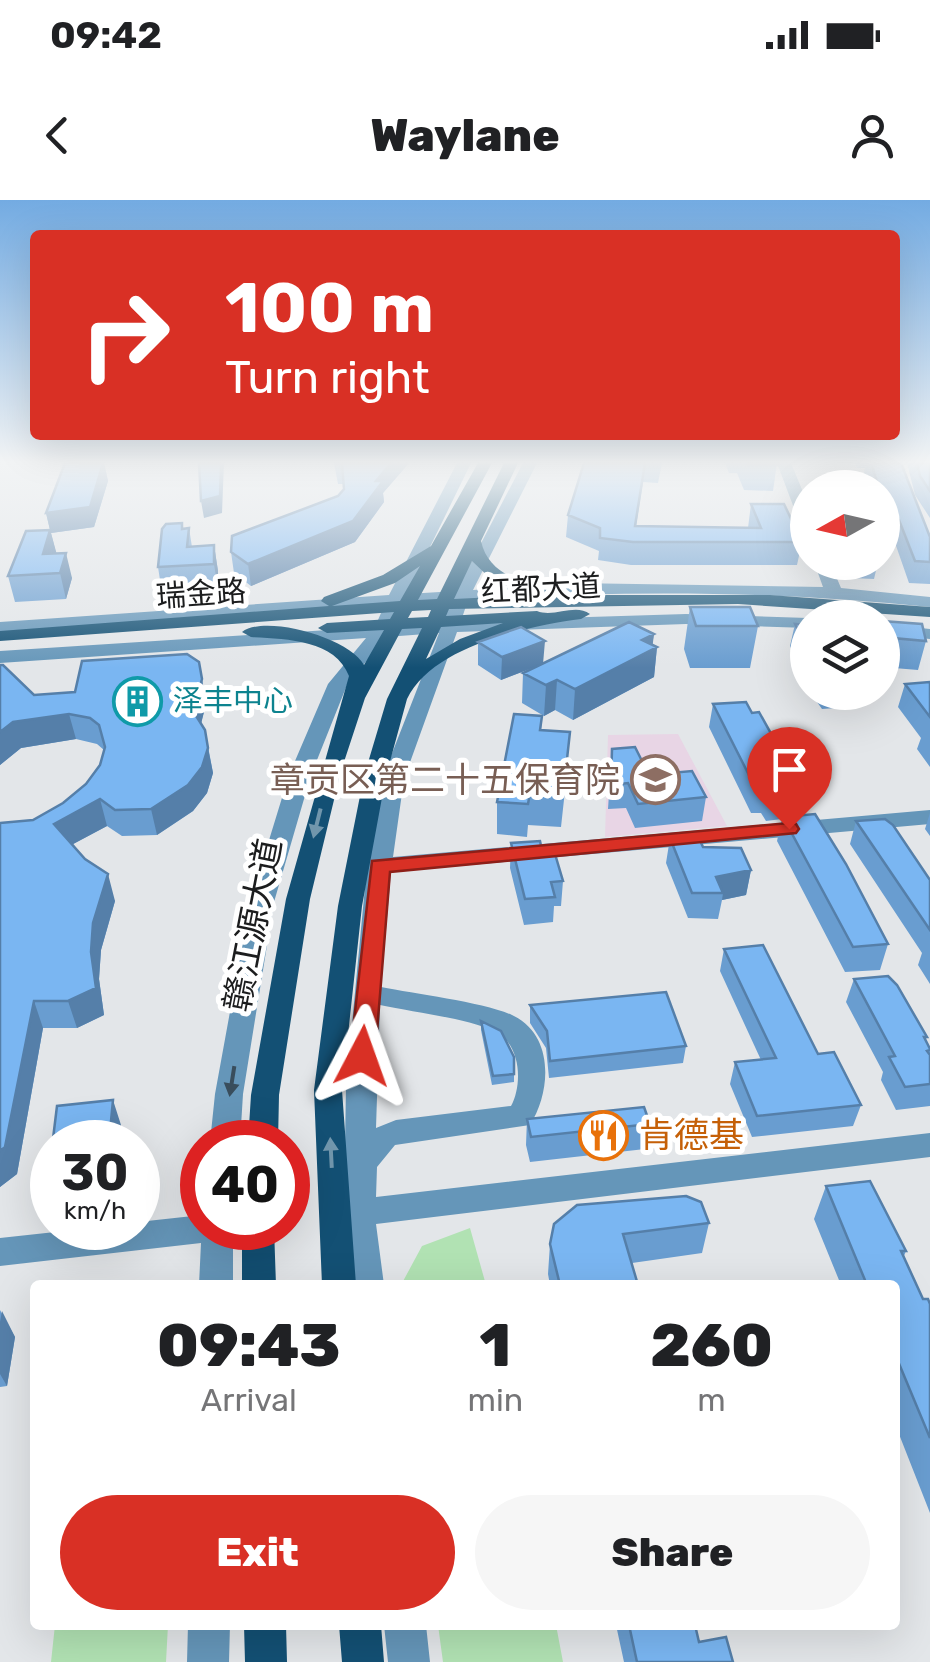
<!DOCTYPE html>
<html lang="en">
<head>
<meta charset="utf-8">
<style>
  :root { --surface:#fff; --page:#f6f6f6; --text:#202124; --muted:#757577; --accent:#d93025 }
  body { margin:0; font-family:Rubik,"Noto Sans SC",sans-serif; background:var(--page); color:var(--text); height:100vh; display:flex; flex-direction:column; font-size:38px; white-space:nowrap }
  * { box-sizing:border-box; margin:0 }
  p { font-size:32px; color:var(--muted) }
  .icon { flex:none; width:55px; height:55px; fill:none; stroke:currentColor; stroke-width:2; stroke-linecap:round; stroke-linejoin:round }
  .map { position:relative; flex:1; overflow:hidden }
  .sheet { position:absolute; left:30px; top:1080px; width:870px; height:350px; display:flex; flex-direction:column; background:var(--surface); border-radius:10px; box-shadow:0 10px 40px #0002 }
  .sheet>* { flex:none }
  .banner { position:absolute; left:30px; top:30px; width:870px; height:210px; border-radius:10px; box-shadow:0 10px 40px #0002; background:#d93025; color:#fff; overflow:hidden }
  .needle { width:65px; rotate:262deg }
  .buttons { position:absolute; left:790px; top:270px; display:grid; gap:20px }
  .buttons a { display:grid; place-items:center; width:110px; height:110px; border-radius:50%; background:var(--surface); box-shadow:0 10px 40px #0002; font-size:50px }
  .speed { position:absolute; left:30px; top:920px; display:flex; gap:20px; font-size:50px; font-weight:700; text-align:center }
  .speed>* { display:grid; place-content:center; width:130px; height:130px; border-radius:50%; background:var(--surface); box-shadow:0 10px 40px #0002; line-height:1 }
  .speed small { font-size:25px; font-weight:400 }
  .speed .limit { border:15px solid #d22; background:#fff; color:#111 }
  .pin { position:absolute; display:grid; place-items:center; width:85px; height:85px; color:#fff; margin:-102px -42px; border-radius:50% 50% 50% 0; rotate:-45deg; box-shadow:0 0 10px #0007 }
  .pin .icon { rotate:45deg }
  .me { position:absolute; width:110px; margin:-55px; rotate:4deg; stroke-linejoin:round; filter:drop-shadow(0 0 8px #0008) }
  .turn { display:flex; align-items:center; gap:35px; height:210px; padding:0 30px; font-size:45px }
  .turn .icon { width:130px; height:130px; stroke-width:2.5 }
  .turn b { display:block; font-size:70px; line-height:85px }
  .eta { display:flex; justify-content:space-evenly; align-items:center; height:170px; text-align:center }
  .eta b { font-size:60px; font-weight:800; line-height:70px }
  .button { display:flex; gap:20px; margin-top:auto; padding:20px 30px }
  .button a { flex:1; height:115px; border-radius:60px; background:var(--accent); color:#fff; font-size:40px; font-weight:800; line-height:115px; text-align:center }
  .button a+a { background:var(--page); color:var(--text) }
  .status { display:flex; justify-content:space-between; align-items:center; height:70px; padding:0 50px; background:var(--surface); direction:ltr }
  .status svg { height:28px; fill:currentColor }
  header { display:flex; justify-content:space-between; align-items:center; height:130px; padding:0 30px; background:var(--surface); font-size:45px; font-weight:800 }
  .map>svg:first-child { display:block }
</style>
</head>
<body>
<div class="status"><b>09:42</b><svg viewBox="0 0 49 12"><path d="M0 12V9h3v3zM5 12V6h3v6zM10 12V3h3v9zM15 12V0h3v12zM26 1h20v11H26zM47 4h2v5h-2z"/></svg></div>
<header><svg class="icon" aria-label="back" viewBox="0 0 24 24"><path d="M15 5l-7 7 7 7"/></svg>Waylane<svg class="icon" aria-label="person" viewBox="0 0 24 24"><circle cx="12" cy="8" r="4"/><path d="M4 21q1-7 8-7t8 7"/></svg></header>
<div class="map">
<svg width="930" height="1462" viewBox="0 0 930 1462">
  <rect width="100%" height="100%" fill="#e3e6e9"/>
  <path fill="#e8d5e5" d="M678,534L727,626L605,637L608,535Z"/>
  <path fill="#b1e2b3" d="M470,1028L486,1085H401L422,1046Z
    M55,1425H168L166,1462H51Z
    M438,1425H556L563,1462H443Z"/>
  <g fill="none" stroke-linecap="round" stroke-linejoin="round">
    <path fill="#6596b9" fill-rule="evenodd" d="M457,263H471L407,394L456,391L523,263H537L473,390L572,383L823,387L814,362H830L841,388L930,397V407C777,391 622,390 468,400L461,421L686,414L808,418V428L686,424L457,432L404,579L393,657L930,610V624L391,672L381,787C415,794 483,802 512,815C555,835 551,892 530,925L395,945L377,967L376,997L930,933V957L376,1024L384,1085H350L345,1027L333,1024L328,1014L333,1004L344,1001L346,887L367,666L382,579L439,433L386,437L347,485L311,575L274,702L243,894L240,942H210L215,894L250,702L289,575L328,484L366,438L0,463V451L375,427L384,406L0,432V422L389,395ZM451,401L443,422L393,425L402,405ZM380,805C412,812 466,818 494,831C521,843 523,884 511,906L396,920L376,928Z
      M777,263H791L808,304V328L800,324Z
      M882,424L930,429V439L882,434Z
      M202,1015V1028H233V1085H199L201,1043L0,1066V1038L92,1028H138V1022Z
      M188,1425H230L229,1462H187Z
      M384,1425H426L430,1462H388Z"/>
    <path fill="#135074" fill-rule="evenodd" d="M478,263H492L418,400L437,399L504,263H518L481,341C488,374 521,382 550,389L551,395H770L930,407V417L738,404L449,409L446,416L537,411C554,418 575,403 590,414L581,419C528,426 432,446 407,499L386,576L362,706L342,890L356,1085H322L314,890L338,706L364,576L387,499L422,428L402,429L365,498L341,571L310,699L279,895L278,942H248L251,895L286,699L349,476C335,439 285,439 251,437L242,432C265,414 350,438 364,465L384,430L327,433L318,428L327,423L390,419L394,412L0,441V431L329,406L321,401L324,397L383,375L431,346ZM472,361L493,381L532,395L454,399ZM420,366L400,401L332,406L395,383ZM431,410L428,417L408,418L412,411ZM503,423L460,439L426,459L441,427Z
      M242,1028H274L276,1085H242Z
      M244,1425H286L287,1462H245Z
      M339,1425H381L384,1462H342Z"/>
  </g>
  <path fill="#699dd0" d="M104,263L108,281L94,327L51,333L56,353L72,378L66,399L15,402L8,376L50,330L46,313Z
    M334,263H409L383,293L384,302L355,342L251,386L234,373L231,352L338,296L344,289L343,284H338Z
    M645,263H662L658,283L643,282L636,326L748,328L751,304L802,342L797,365H631L598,360L599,351L566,337L568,315Z
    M725,263H777L773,291L744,290L737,273H729Z
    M855,263H901L930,337V384L909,383L894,340H890L882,326V288H868L864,272L865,268H857Z
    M907,263H930V318L915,295Z
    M182,323L183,329L189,328L192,347L214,345L218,371V390L162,393L158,367Z
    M844,362H878L874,379L851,378Z
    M690,407L758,426L750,468H690L684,449Z
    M882,421L926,441L918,470L882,467Z
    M795,424L808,425V489L801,480L802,473L790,446Z
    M654,434L652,445L657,447L654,477L573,520L555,510L544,516L522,503L523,473L537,466L501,480L478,465V442L543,463Z
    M199,462L206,504L201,523L205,530L213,573L207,593L193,611L157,635L122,636L107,626L73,644L115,701L101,750L99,779L104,815L77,828H43L17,974L0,987V623L33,620L63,603L86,584L100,565L104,550L97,544L76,539L21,548L0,565V465L34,495L75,492Z
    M930,482V567L917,549L921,538L898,507L905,484Z
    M810,492H857L856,496H852L849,507L822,509Z
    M713,504L752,513L793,573L790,584L796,594L791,616L888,744L880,770L845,772L777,641L782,619L766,621L761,613H751L709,527Z
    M542,516L541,530L568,563L561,627L528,625L527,637L497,634V602Z
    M612,549L649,575L706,597L702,621L635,628L626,608L608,609Z
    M930,613V636L925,629Z
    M856,621L930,680V784L918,765L922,753L850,644Z
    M670,638L703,647L751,670L746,695L722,700L718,719L688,718L666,663Z
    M511,643L543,655L563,681L561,706H554L553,722L524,725L510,668Z
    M724,749L818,854L861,905L853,926L752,937L730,884L735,862L761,860L720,771Z
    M854,779L927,837L925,841L930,849V906L896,910L881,880L883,872L846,802Z
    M530,805L686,846L683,863L549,878L546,848L530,823Z
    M481,821L514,857V882L492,885L481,830Z
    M527,919L650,924L645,949L530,962L526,945Z
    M826,986L906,1051L904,1056L923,1099L930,1104V1313L895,1224V1085H841L814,1019Z
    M709,1023L702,1053L632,1063L638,1085H550L548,1074L550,1044Z
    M0,1110L15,1137L7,1186L0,1187Z
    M616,1425H695L699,1442L733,1462H624Z"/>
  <path fill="#557fa9" d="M104,263L108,281L94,327L51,333L57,355L43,354L50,330L46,313Z
    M221,263H224L222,313L204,318L201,301Z
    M391,263H409L383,293L384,302L355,342L251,386L248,364L376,281Z
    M214,345L218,371V390L214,364Z
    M66,353L72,378L66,399L60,373Z
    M654,434L652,450L657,447L654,477L573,520L575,489L642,440Z
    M545,441L543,464L501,480L502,457Z
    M202,479L206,504L198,536L193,511Z
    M557,480L555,510L544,516L546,485Z
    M69,514L76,539L21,548L0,565V532L13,522Z
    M208,548L213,573L207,593L193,611L157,635L151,609Z
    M100,599L107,626L62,650L54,624Z
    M751,670L746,695L722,700L723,693L716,677Z
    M108,674L115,701L101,750L99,779L104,815L77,828L68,801L91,752L93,723Z
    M34,801L43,828L17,974L0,987V951Z
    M113,900L121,925L119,942H109Z
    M2,1111L15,1137L7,1186L0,1174V1122Z"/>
  <path fill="#7ab6f2" stroke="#557fa9" stroke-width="2.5" d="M65,263H103L90,307L46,313Z
    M199,263H221L220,296L201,301Z
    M336,263H391L376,281H383L353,321L248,364L231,352L232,336L338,296L344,289L342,264Z
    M584,263H645L635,326L761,328L751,304H784L802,342H633L600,338V328L568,315Z
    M747,263H777L778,265H748Z
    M871,263H901L930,337V362L915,361L899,320H896L882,297V288H879Z
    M917,263H930V291L920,276Z
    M820,280L842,281L845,288H823Z
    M182,323V329L189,328L187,347L214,345V364L158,367L162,329L166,324Z
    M50,330L43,354L66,353L60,373L8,376L26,331Z
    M690,407H750L758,426H696Z
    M882,421L922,424L926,441L882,437Z
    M629,422L654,434L642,440L657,447L575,489L557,480L546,485L523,473Z
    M795,424L808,425V451Z
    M521,427L545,441L502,457L478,442Z
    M187,454L199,462L202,479L193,511L205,530L208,548L202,567L188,585L151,609L115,610L100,599L54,624L85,659L108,674L93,723L91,752L96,788L68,801H34L5,947L0,951V623L33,620L63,603L86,584L100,565L105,547L99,525L90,518L69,514L13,522L0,532V465H3L34,495L75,492L82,461Z
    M930,482V517L905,484Z
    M746,502L752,513L759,512L793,573L785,574L796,594L771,596L766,588L756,589L713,504Z
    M514,514L542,516L540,530L570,532L563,595L530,593L528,604L497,602Z
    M635,547L649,575L692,571L706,597L638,604L628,583L611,585L612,549Z
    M815,614L846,664L888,744L853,747L783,617Z
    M885,619L893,625L930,680V730L856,621Z
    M697,634L703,647L741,648L751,670L716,677L723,693H692L670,638L675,635Z
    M540,641L543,655L555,654L563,681L551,682L555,697L525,699L511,643Z
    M763,745L818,854L834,852L861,905L757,916L735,862L776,858L724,749Z
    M888,776L897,785L927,837H924L930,849V850L927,851L930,855V884L905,887L889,857L895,856L854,779Z
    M666,792L686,846L550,861L547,831L530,805Z
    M481,821L501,831L514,857V874L493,876Z
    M113,900L109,942H52V955H51L57,906Z
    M644,907L650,924L531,937L527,919Z
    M870,981L906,1051H901L923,1099H928L930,1104V1238L895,1154V1085H867L826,986Z
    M686,996L701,1002L709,1023L623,1034L638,1085H560L550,1044L554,1024L577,1005Z
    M629,1425H695L699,1442L726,1437L733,1462H637Z"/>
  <defs><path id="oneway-solid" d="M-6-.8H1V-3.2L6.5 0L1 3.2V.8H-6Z" transform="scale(2.5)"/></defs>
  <g fill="#7196ac">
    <use href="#oneway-solid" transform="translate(317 623) rotate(104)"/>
    <use href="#oneway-solid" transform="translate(331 953) rotate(-93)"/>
  </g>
  <use fill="#394d5c" href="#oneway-solid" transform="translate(232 881) rotate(99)"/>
  <linearGradient id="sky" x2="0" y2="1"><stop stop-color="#73abe2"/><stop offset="0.56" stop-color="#f2f4f5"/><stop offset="1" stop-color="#f2f4f5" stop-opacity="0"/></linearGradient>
  <rect width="930" height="468" fill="url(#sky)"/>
  <path fill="#d93025" stroke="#8d1f18" stroke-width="2.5" d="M789,623L796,624L799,629L796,633L390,672L375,856L371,862H354L350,856L372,661Z"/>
  <defs>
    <symbol id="building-ring" viewBox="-11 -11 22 22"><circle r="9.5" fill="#fff" stroke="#0f9aa8" stroke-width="1.5"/><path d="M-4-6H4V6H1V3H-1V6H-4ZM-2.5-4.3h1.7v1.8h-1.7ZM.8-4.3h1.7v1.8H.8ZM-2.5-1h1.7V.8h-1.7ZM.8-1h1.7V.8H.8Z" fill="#0f9aa8"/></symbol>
    <symbol id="school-ring" viewBox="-11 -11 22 22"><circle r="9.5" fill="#fff" stroke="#8d6e63" stroke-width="1.5"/><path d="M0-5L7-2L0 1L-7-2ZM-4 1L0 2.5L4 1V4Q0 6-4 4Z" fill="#8d6e63"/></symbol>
    <symbol id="restaurant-ring" viewBox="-11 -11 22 22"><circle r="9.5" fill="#fff" stroke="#e8710a" stroke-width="1.5"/><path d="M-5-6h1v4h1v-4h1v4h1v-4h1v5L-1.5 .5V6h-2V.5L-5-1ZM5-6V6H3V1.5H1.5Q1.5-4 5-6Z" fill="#e8710a"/></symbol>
  </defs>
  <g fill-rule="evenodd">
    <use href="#building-ring" x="110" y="474" width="55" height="55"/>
    <use href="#school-ring" x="628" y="552" width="55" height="55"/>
    <use href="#restaurant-ring" x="576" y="908" width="55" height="55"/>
  </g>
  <g text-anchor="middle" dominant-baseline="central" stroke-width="10" stroke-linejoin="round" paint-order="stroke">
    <g font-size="30" fill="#1c1d1e" stroke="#fff">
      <text transform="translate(541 389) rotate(-3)">红都大道</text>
      <text transform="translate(201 394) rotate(-4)">瑞金路</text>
    </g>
    <g font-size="30" fill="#0d838f" stroke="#fff" text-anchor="start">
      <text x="173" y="501">泽丰中心</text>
    </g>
    <g font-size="35" fill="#785e54" stroke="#fff" text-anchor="end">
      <text x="620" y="580">章贡区第二十五保育院</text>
    </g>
    <g font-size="35" fill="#1c1d1e" stroke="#fff">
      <text transform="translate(253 725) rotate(-79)">赣江源大道</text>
    </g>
    <g font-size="35" fill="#c56008" stroke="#fff" text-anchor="start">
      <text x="639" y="935">肯德基</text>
    </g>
  </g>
</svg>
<div class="buttons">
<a><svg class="needle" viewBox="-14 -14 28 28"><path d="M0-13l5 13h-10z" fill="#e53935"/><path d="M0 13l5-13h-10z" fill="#757577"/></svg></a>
<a><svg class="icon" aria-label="layers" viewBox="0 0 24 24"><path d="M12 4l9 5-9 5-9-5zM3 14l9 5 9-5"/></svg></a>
</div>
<div class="speed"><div>30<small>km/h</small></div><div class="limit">40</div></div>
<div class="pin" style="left:789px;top:629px;background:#d93025"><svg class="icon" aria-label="arrive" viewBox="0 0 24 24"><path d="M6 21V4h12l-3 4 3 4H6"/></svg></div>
<svg class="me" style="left:362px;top:856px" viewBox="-20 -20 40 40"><path d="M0-17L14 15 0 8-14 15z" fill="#d93025" stroke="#fff" stroke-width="4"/></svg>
<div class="banner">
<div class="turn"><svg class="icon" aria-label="right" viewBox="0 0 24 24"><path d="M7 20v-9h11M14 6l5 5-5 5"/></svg><div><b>100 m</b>Turn right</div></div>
</div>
<section class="sheet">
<div class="eta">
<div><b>09:43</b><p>Arrival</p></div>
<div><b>1</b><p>min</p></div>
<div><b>260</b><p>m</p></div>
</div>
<div class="button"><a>Exit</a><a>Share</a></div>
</section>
</div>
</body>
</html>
